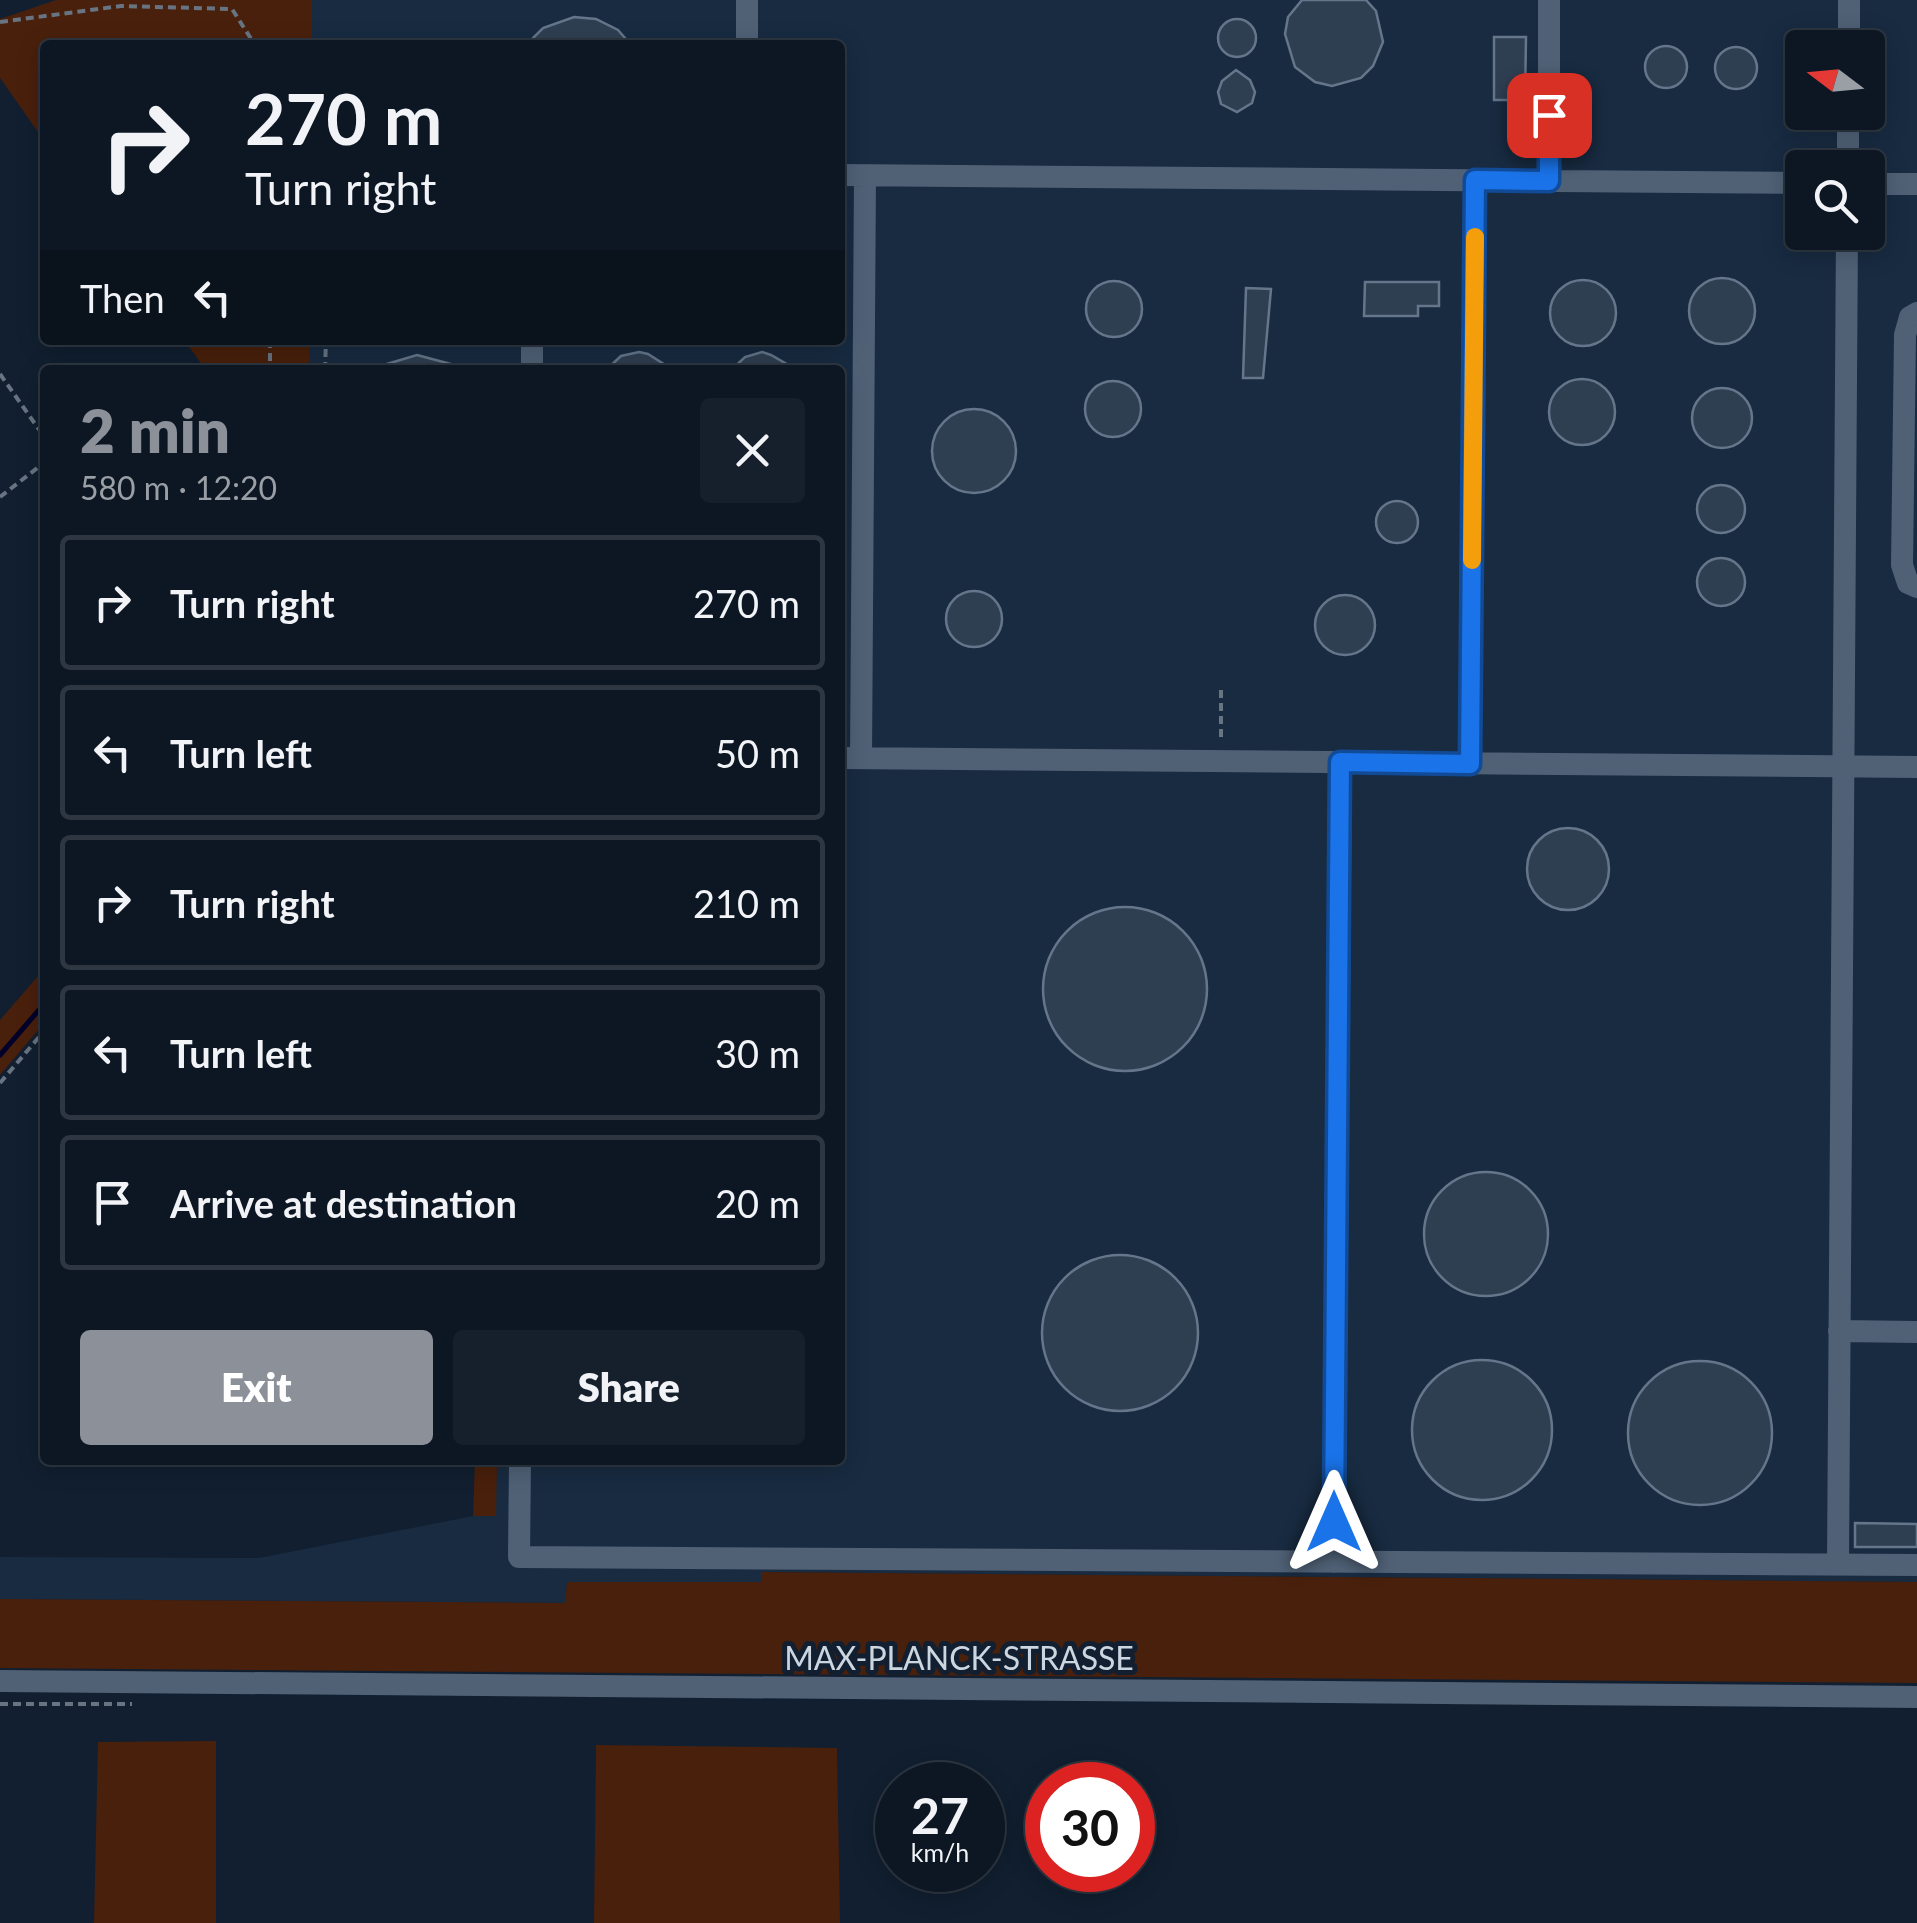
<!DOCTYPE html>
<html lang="en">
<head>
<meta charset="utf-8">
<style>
  :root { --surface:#0d1724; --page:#16202c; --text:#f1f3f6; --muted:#9a9fa6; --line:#2d3641; --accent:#8c9099 }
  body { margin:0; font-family:Lato,sans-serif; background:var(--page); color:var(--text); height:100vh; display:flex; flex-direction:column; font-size:38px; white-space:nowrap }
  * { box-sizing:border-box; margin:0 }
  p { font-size:32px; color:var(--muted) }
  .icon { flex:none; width:55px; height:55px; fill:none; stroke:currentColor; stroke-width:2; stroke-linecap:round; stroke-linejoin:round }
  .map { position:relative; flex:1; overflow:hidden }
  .sheet { position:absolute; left:40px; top:365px; width:805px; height:1100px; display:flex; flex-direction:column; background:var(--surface); border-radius:10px; box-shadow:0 5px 25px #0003,0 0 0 2px var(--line) }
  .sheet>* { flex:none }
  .banner { position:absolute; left:40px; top:40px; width:805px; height:305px; border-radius:10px; box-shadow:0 5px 25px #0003,0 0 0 2px var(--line); background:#0d1724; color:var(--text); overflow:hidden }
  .needle { width:65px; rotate:286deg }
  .buttons { position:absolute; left:1785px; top:30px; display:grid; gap:20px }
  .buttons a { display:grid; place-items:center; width:100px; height:100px; border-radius:10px; background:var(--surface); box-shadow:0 5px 25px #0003,0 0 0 2px var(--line); font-size:50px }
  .speed { position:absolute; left:875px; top:1762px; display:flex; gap:20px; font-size:50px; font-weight:700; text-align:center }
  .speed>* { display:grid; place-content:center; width:130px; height:130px; border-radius:50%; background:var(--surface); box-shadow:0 5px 25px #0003,0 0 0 2px var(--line); line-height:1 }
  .speed small { font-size:25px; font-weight:400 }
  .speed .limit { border:15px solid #d22; background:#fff; color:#111 }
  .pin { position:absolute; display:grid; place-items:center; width:85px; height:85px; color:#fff; margin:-42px; border-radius:20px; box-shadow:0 5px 15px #0006 }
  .me { position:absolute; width:110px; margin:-55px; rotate:0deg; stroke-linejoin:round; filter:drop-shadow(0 0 8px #0008) }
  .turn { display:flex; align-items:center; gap:35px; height:210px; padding:0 40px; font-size:45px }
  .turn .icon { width:130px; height:130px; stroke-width:2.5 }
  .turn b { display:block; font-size:70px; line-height:85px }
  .then { display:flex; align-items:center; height:95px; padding:0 40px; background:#0003; gap:20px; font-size:38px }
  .round { display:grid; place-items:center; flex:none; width:105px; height:105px; border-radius:10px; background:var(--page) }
  .summary { display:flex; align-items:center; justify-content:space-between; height:170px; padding:0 40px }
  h1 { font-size:60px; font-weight:800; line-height:75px; color:var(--accent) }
  .primary-button { display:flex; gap:20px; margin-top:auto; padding:20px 40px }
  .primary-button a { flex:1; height:115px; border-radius:10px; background:var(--accent); color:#fff; font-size:40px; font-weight:800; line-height:115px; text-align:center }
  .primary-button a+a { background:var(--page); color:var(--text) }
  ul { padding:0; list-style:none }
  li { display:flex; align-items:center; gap:30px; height:135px; margin:0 20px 15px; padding:0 20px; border:5px solid var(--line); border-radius:10px }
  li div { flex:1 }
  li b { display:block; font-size:38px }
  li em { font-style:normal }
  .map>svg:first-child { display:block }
</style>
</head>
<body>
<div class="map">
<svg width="1917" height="1923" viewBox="0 0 1917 1923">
  <rect width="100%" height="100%" fill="#111f30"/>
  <path fill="#182b41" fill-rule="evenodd" d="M312,0H1917V1582L762,1572V1582H567L566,1603L0,1599V1557L259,1558L473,1516H495L497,1460H840V370H309V340H840V45H312ZM1802,48H1868V112H1802ZM1802,168H1868V232H1802Z"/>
  <path fill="#49200c" d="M56,0H312V45H45V142L0,78V19Z
    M184,340H309V370H206Z
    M45,968V1022L0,1075V1020Z
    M475,1460H497L496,1516H473Z
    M761,1572L1917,1582V1683L0,1668V1599L565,1603L567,1582H761Z
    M216,1741V1923H94L98,1742Z
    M596,1745L837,1748L840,1923H594Z"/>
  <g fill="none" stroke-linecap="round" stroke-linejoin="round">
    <path stroke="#00002a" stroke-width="5" d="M0,1055L45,1003"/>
  </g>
  <path fill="#2f3f52" stroke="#65768b" stroke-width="2.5" d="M1302,0H1366L1376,11L1383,42L1373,66L1361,78L1332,86L1315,82L1295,67L1285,34L1288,17Z
    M574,17L596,19L618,30L631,45H526L543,28Z
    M1218 38a19 19 0 1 1 38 0a19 19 0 1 1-38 0Z
    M1494,37H1526L1525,100H1494Z
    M1645 67a21 21 0 1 1 42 0a21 21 0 1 1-42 0Z
    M1715 68a21 21 0 1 1 42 0a21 21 0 1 1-42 0Z
    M1236,70L1250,80L1255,92L1252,103L1237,112L1221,104L1218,92L1222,81Z
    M1689 311a33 33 0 1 1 66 0a33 33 0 1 1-66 0Z
    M1550 313a33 33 0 1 1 66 0a33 33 0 1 1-66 0Z
    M1086 309a28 28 0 1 1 56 0a28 28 0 1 1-56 0Z
    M1365,282H1439V306H1418V316H1364Z
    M1246,288L1271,289L1263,378H1243Z
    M639,352L648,354L673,370H606L621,356Z
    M762,352L771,355L797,370H731L745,357Z
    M417,355L462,367V370H380V366Z
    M1549 412a33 33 0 1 1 66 0a33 33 0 1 1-66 0Z
    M1085 409a28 28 0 1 1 56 0a28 28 0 1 1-56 0Z
    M1692 418a30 30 0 1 1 60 0a30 30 0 1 1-60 0Z
    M932 451a42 42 0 1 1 84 0a42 42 0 1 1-84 0Z
    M1697 509a24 24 0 1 1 48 0a24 24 0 1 1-48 0Z
    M1376 522a21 21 0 1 1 42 0a21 21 0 1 1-42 0Z
    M1697 582a24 24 0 1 1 48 0a24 24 0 1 1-48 0Z
    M946 619a28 28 0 1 1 56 0a28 28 0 1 1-56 0Z
    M1315 625a30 30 0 1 1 60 0a30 30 0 1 1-60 0Z
    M1527 869a41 41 0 1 1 82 0a41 41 0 1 1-82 0Z
    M1043 989a82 82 0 1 1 164 0a82 82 0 1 1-164 0Z
    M1424 1234a62 62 0 1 1 124 0a62 62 0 1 1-124 0Z
    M1042 1333a78 78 0 1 1 156 0a78 78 0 1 1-156 0Z
    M1412 1430a70 70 0 1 1 140 0a70 70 0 1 1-140 0Z
    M1628 1433a72 72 0 1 1 144 0a72 72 0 1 1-144 0Z
    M1855,1523L1917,1524V1547H1855Z"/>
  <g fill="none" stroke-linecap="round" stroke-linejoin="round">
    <path stroke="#687482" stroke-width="4" stroke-dasharray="8 5" stroke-linecap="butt" d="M0,22L121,6L232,9L255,45
      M270,340V370
      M325,370L326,340
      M0,374L45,438
      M0,497L45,462
      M1221,737V690
      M0,1083L45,1030
      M0,1704H132"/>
    <path stroke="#506176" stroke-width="22" d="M1549,0V181
      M747,45V0
      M1849,48V0
      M1848,168V112
      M840,175L1802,183
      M1868,184H1917
      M1917,313L1910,317L1905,335L1902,565L1908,583L1917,587
      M532,370V340
      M840,758L1917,767
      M861,758L865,176
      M1470,763L1475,181
      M1839,1331L1917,1332
      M520,1460L519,1557L1917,1565
      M1334,1562L1341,762
      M1838,1564L1847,232
      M0,1681L1917,1697"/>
  </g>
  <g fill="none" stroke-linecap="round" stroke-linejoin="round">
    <defs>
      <path id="route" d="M1334,1522L1340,762L1470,764L1475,180L1549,181V115"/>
    </defs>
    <use href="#route" stroke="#114b97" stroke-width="25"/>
    <use href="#route" stroke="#1a73e8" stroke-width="18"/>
    <path stroke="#f59e0b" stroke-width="18" d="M1472,560L1475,237"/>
  </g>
  <g text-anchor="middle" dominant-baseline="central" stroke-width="10" stroke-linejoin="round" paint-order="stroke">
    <g font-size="32" fill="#ccd6e1" stroke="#111f30">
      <text x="959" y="1657">MAX-PLANCK-STRASSE</text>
    </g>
  </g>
</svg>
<div class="buttons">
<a><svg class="needle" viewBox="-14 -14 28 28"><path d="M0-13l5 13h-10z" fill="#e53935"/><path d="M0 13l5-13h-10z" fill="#9a9fa6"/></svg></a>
<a><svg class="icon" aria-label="search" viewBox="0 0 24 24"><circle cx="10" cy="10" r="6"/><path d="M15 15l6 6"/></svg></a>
</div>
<div class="speed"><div>27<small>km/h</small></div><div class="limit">30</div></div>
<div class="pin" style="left:1549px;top:115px;background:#d93025"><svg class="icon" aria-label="arrive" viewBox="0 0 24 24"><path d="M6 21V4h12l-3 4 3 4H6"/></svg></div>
<svg class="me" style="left:1334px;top:1522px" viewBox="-20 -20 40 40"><path d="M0-17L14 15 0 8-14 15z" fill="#1a73e8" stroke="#fff" stroke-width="4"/></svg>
<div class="banner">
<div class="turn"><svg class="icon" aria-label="right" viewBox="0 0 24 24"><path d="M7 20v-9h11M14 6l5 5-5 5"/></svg><div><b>270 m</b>Turn right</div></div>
<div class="then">Then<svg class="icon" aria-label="left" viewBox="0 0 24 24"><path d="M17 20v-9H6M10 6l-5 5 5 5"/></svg></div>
</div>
<section class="sheet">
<div class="summary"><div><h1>2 min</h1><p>580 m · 12:20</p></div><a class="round"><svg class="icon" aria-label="close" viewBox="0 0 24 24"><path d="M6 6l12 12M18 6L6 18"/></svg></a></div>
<ul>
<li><svg class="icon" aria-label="right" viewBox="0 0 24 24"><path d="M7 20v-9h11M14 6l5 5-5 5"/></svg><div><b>Turn right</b></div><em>270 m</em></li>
<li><svg class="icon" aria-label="left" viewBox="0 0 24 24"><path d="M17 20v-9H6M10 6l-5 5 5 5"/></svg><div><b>Turn left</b></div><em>50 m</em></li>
<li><svg class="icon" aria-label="right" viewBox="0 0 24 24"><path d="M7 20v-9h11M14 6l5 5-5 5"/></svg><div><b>Turn right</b></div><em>210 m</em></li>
<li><svg class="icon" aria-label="left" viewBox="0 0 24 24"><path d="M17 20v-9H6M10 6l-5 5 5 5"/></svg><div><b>Turn left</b></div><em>30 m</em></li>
<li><svg class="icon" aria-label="arrive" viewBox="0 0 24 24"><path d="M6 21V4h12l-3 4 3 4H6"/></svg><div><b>Arrive at destination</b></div><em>20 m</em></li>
</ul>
<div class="primary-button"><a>Exit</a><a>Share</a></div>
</section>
</div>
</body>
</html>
